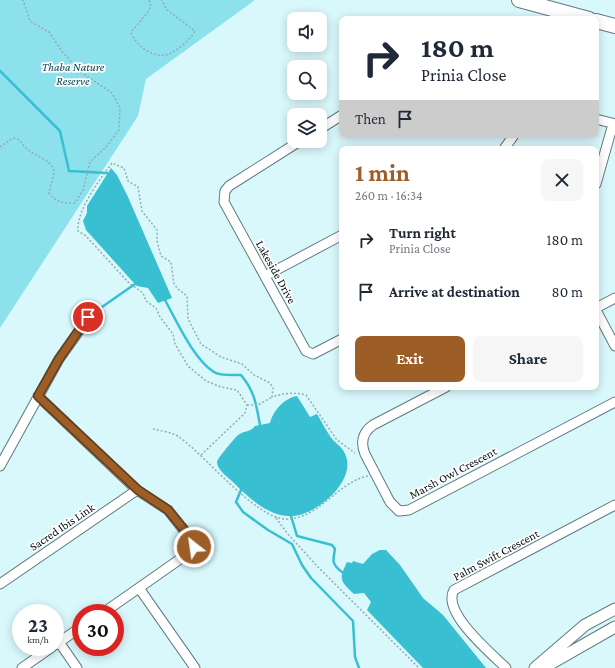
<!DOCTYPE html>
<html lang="en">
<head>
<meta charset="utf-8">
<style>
  :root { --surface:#fff; --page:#f6f6f7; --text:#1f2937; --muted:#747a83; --accent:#9d5d26 }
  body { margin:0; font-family:"Crimson Pro",serif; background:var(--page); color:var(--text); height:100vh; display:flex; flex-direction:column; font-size:15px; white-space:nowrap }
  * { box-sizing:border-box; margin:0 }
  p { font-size:13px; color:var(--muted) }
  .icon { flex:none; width:22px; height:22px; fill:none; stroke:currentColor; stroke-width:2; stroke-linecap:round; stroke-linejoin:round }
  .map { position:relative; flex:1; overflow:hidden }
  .sheet { position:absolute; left:339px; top:146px; width:260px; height:244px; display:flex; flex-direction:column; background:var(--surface); border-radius:8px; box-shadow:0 2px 10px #0003 }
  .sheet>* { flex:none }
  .top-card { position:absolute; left:339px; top:16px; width:260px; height:122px; border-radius:8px; box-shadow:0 2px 10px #0003; background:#fff; color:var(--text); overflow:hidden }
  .fabs { position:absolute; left:287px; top:12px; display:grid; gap:8px }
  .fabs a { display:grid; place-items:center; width:40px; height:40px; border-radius:8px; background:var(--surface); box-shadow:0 2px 10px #0003; font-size:20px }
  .speed { position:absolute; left:12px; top:604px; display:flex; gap:8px; font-size:20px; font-weight:700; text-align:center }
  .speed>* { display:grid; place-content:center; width:52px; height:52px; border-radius:50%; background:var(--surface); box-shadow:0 2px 10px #0003; line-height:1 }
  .speed small { font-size:10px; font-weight:400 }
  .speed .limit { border:6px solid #d22; background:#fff; color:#111 }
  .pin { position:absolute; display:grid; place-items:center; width:34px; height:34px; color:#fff; margin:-17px; border:2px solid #fff; border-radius:50%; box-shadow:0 1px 4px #0007 }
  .me { position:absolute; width:44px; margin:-22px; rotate:330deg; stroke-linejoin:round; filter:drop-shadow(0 0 3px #0008) }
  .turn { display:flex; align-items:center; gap:14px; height:84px; padding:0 16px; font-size:18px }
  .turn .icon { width:52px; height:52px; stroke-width:2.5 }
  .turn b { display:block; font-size:28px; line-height:34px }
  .then { display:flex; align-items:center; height:38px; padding:0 16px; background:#0003; gap:8px; font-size:15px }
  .round { display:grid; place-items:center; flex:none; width:42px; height:42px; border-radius:8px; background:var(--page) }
  .head { display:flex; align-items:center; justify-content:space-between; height:68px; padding:0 16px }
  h1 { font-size:24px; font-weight:700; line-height:30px; color:var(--accent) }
  .cta { display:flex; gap:8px; margin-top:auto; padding:8px 16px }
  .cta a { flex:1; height:46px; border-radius:8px; background:var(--accent); color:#fff; font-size:16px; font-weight:700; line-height:46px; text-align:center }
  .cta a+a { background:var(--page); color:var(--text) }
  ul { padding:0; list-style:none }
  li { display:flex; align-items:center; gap:12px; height:52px; padding:0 16px }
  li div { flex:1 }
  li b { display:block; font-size:15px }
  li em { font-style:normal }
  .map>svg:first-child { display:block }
</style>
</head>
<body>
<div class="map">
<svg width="615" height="668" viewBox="0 0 615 668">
  <rect width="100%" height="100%" fill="#d9f8fc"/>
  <path fill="#8ce1ed" d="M0,0H255L146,79L138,116L0,328Z"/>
  <path fill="#38bfd1" d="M111,168L117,175L128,197L172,298L158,303L148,288L137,286L133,282L86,230L83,221L87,213V206Z
    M297,396L310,417L317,414C322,422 327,433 333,440C339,446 343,448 346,456C356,484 311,519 288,516C267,515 248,497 234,483C229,478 217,470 217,462C217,459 234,439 237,436C243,430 250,433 255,426L270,423C273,411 284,398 297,396Z
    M380,550H386L400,565L423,598L443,615L486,668H423L367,610L371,602L364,593L354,594C339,580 339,579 347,562L352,563L353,561L363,564L372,554Z"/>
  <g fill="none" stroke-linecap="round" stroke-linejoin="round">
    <path stroke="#38bfd1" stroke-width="2.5" d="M0,71L60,131L69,171L107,173
      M165,300C176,320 194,360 214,372C220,376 233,375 241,375C255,392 256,404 260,425
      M102,307L135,284
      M241,490L236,502L243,512L268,530L292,544L302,565L311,578L353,621L355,657L359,668
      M291,516L297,536L332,545L335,549C333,560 331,564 342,572"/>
    <defs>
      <path id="minor" d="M596,119L615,124
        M320,129L342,115
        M300,141L229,186L225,191L224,202L306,351L313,354L342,339
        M504,149L514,135
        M596,184L613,124
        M265,276L342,235
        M596,308L615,298
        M596,310L615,346
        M446,387L373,425C363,432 360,442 365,454L390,502L399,511L409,510L615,402
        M38,396L137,490L168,510L194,543L193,550L103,613
        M0,466L59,359L89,317
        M0,584L137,490
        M139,588L195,668
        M59,642L77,668
        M55,645L81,627
        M22,668L52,647
        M506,668C492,654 441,612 454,590L615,505"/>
      <path id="tertiary" d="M535,668L585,625L615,609
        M543,668L615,627"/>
      <path id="primary" d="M519,0L589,19
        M596,21L615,26"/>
    </defs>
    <use href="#minor" stroke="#607b7f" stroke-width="11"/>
    <use href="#tertiary" stroke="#607b7f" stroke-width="13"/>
    <use href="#primary" stroke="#607b7f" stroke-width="16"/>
    <path stroke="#94acaf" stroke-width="1.5" stroke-dasharray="2 2" stroke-linecap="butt" d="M149,0L151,6L148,12L131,32C135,45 154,60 169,54C178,50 190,40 195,31L166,9L162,0
      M0,147L13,138C21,138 22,145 27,149C35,156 49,159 53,168C56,175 50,185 49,193C56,202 64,204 75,203L83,190L90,162L106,147L119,130L120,108L112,93L82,73L63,53L49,32L30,21L23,0
      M247,405H258L272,397
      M153,429C161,431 172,432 179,437C205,455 256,519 286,519C320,519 337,482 368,476
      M201,455L245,413L247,405L237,390L221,387L206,381L188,366L175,344L173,334L160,317L156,308L146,301L143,293L129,283L86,236L78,231C76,211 100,179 112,163L124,168L128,181L138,187L142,211L157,230V241L161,256L171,262L174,284L178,289L187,296L188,319L201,344L221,357L242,364L254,375L270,383L273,388L272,397C284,393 294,392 306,395L337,440L355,453
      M276,518L287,533L317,566L419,668"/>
    <use href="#minor" stroke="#fff" stroke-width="9"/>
    <use href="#tertiary" stroke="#fff" stroke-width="11"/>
    <use href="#primary" stroke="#fff" stroke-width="14"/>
  </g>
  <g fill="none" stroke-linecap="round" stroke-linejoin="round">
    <defs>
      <path id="route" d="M88,317L59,359L38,396L138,490L168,510L191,538L194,547"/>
    </defs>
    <use href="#route" stroke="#663c19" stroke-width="10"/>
    <use href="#route" stroke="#9d5d26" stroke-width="7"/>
  </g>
  <g text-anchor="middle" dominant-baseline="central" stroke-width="3.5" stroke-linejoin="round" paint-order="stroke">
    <g font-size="12" font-style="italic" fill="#0a464d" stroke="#fff">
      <text x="73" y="67">Thaba Nature<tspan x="73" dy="14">Reserve</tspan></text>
    </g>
    <g font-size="12" fill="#050e10" stroke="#fff">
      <text transform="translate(276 272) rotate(61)">Lakeside Drive</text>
      <text transform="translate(453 473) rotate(-28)">Marsh Owl Crescent</text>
      <text transform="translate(62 527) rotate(-34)">Sacred Ibis Link</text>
      <text transform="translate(496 555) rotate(-28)">Palm Swift Crescent</text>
    </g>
  </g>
</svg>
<div class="fabs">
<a><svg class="icon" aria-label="sound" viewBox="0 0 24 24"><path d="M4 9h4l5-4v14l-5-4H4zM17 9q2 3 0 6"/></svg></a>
<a><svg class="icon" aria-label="search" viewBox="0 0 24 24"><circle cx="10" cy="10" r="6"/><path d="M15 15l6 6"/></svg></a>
<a><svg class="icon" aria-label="layers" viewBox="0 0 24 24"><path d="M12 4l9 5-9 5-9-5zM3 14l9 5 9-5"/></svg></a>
</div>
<div class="speed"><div>23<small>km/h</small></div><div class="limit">30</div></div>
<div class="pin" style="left:88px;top:317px;background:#d93025"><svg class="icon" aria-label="arrive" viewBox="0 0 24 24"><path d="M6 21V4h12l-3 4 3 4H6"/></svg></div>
<svg class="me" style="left:194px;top:547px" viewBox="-20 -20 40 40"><circle r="17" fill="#9d5d26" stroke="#fff" stroke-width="3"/><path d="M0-11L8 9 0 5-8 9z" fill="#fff"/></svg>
<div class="top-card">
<div class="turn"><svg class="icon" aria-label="right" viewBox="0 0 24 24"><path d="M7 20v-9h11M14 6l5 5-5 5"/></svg><div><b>180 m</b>Prinia Close</div></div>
<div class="then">Then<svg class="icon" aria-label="arrive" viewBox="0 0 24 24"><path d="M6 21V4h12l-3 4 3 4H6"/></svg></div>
</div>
<section class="sheet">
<div class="head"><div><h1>1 min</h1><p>260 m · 16:34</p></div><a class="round"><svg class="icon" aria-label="close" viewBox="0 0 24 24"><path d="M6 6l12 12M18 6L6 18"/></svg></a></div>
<ul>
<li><svg class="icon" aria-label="right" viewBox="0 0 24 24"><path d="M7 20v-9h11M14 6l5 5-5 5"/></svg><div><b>Turn right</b><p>Prinia Close</p></div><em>180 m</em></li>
<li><svg class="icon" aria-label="arrive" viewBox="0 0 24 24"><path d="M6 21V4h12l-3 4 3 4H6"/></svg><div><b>Arrive at destination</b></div><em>80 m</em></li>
</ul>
<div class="cta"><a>Exit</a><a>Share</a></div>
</section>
</div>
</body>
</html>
